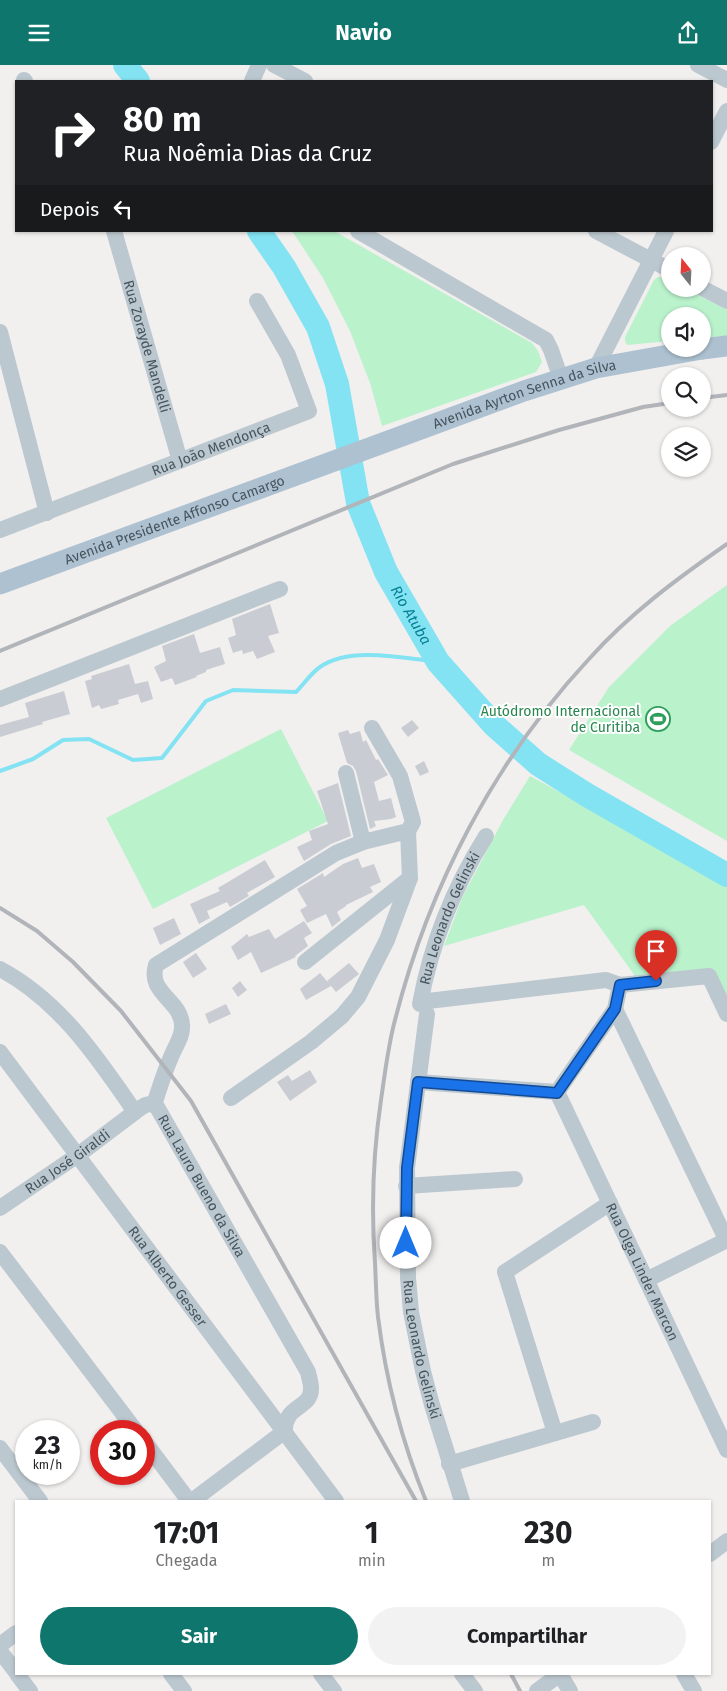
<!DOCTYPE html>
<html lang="pt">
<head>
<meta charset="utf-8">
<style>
  :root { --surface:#fff; --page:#f2f2f2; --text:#202124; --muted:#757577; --accent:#0f766e }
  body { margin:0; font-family:"Fira Sans",sans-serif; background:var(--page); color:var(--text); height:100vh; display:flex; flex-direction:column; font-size:19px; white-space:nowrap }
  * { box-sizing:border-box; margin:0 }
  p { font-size:16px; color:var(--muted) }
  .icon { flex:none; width:28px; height:28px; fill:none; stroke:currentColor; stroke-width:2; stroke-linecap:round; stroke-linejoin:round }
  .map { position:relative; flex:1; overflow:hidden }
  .sheet { position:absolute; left:15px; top:1435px; width:696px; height:175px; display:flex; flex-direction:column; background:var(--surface); border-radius:0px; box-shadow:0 1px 4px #0004 }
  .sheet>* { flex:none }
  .guide { position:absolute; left:15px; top:15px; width:698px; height:152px; border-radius:0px; box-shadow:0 1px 4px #0004; background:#202124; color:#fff; overflow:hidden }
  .needle { width:32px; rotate:342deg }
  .buttons { position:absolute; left:661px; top:182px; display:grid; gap:10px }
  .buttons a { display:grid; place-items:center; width:50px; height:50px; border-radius:50%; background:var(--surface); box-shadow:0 1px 4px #0004; font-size:25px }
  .speed { position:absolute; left:15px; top:1355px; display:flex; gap:10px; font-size:25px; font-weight:700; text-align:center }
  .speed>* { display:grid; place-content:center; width:65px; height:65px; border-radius:50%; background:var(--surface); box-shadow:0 1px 4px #0004; line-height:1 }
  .speed small { font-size:12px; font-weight:400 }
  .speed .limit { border:8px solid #d22; background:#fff; color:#111 }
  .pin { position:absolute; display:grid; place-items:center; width:42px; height:42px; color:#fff; margin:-51px -21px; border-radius:50% 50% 50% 0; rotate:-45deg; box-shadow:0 0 5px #0007 }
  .pin .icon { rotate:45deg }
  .me { position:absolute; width:55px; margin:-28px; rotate:0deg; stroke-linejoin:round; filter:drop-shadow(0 0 4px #0008) }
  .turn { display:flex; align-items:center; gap:18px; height:105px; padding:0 25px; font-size:22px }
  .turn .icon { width:65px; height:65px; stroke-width:2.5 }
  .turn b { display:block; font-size:35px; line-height:42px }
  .then { display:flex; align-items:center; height:48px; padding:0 25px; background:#0003; gap:10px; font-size:19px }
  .eta { display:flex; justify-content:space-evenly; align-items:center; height:85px; text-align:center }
  .eta b { font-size:30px; font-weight:700; line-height:35px }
  .button { display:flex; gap:10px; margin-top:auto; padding:10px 25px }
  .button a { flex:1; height:58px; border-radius:30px; background:var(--accent); color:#fff; font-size:20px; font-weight:700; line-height:58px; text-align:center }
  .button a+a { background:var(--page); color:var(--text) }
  header { display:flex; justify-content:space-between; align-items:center; height:65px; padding:0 25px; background:var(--accent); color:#fff; font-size:22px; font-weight:700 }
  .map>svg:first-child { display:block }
</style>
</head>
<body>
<header><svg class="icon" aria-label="menu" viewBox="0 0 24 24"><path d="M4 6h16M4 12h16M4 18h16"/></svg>Navio<svg class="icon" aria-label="share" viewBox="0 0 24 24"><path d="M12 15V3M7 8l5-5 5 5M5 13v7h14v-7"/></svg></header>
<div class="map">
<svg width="727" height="1626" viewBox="0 0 727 1626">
  <rect width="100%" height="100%" fill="#f2efef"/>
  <path fill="#baf2cc" d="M292,166H334L532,278L538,286L542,297L536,307L382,361L370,318L350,266L323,213Z
    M658,212H663L670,216V224H686L727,245V271L703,273L702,251H670V276L627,280L625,276V272L654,215Z
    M727,520V776L569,685L609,622L670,561Z
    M281,664L328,756L153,844L106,753Z
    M530,711L727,818V931L714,904L635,911L584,840L444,881L462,833L503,755Z"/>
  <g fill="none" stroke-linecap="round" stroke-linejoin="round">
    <path stroke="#84e3f2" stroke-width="4" d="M0,706L33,694L63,675L89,674L133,695L162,693L206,636L233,625L296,627C304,619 311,608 320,602C349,581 404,593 438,597"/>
    <g stroke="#84e3f2" stroke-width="24">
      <path d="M125,0L138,16"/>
      <path id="s1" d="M259,166L284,202L318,262L337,319L358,438L386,507L438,597L494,660L538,699L587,730L727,810"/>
    </g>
  </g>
  <path fill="#c9ccd2" d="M270,539L279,568L268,571L275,587L257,594L253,586L243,589L242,585L233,588L228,573L236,570L232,554Z
    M194,569L200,588L220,582L225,599L206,605V607L196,611L197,612L175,620L172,613L161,617L154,602L166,596L162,581Z
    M129,599L135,619L148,616L153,634L141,638L138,629L118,635L119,639L101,644L99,640L92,643L85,616L92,614L91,611Z
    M64,626L70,649L42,657L43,659L0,672V660L29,652L25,638Z
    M412,655L419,663L408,672L401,663Z
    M348,665L350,669L360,666L363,677L366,675L376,695L378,694L388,710L374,717L379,736L391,733L396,752L391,754L374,756L376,761L370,764L356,706L353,701L347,698L338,668Z
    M424,696L429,707L420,711L415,701Z
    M338,718L351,771L331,779L304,796L297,782L312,775L309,766L328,759L317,726Z
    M358,793L362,803L374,799L381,817L370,822L373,827L346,840V841L337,847L341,855L332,862L326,849L307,858L300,845L307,841L297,824L323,808L324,812L343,799Z
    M265,795L275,812L247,828L249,831L230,842L227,837L207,846L210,853L199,859L190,839L220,826L218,823Z
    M174,853L181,869L160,880L153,863Z
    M304,856L312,868L304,873L308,881L295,891L296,892L261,908L251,887L238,895L231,882L247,869L249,872L269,864L275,874Z
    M196,888L207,904L193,913L183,897Z
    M349,898L359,909L336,927L327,916Z
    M320,908L331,921L306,935L300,924Z
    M240,916L247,925L238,932L232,923Z
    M226,939L231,949L209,959L205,949Z
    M310,1005L317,1017L290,1036L277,1017L288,1010L292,1016Z"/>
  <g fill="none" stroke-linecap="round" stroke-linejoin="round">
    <g stroke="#bcc8cf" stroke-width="16">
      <path d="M274,0L305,16"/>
      <path d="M698,0L727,15"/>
      <path d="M24,15L25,16"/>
      <path d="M252,16L259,0"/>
      <path d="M711,77L727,46"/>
      <path id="s2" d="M114,166L180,396"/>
      <path d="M358,166L546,275L551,285L561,314"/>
      <path d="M596,166L670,205"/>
      <path d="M702,223L727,236"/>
      <path d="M0,267L47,448"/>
      <path d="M596,303L666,166"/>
      <path id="s3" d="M0,465L309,346L288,290L257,236"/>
      <path d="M0,634L280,524"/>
      <path d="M346,708L363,777"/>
      <path d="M305,897L410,813"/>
      <path id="s4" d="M0,904C60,936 97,992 135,1047C143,1041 148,1036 157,1042L308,1307C309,1312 311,1318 311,1323C312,1344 284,1340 285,1366L192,1436"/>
      <path d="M428,936L606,915L620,920L709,911L727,949"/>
      <path id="s5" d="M420,939C431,879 454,822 486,771"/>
      <path d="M615,944L727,1176"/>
      <path id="s6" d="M427,949L407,1103L408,1213L411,1247L423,1306L432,1340L462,1436"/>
      <path id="s7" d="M0,987L336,1436"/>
      <path d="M418,1017L557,1027L615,944L620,920"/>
      <path id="s8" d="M557,1027L727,1385"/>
      <path d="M231,1033L311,977L342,951L358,932L387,875L410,813L408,766"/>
      <path d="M154,1040C159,1024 164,1008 171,992C175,981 183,972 182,960C181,935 147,928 156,900L336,788L363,777L408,766L413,757L400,711L372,663"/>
      <path d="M406,1121L515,1114"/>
      <path id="s9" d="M0,1143L78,1090L135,1047"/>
      <path d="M0,1187L136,1366"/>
      <path d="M646,1215L727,1175"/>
      <path d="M555,1368L505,1207L610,1138"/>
      <path d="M144,1376L189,1436"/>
      <path d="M0,1383L40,1436"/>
      <path d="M449,1399L593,1357"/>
      <path d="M710,1489L727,1476"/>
      <path d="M0,1580L16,1568"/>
      <path d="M0,1586L16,1607"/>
      <path d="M17,1609L30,1626"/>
      <path d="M171,1609L184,1626"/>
      <path d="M321,1609L334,1626"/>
      <path d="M462,1609L475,1626"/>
      <path d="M560,1609L570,1626"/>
      <path d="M684,1609L694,1626"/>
      <path d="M537,1626L560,1609"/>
    </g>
    <g stroke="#adc1d0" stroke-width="21">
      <path d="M702,284L727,281"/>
      <path id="s10" d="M0,519L524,326L596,303L702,284"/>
    </g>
    <path stroke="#b1b5ba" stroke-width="4" d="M702,333L727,330
      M0,586L453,399L559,365L643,342L670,338
      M0,843L37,866L73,897L121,946L191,1036L416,1436
      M426,1436C402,1377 386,1316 378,1252C376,1234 376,1216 375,1198C371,1143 373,1089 381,1035C385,1008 388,981 395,955C429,821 495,695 589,594C629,549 678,513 727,479
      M511,1609L520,1626"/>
  </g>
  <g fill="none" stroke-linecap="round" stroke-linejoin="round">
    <defs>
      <path id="route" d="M406,1178L407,1103L418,1017L557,1028L615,944L620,920L656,916"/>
    </defs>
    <use href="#route" stroke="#114b97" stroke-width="12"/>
    <use href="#route" stroke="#1a73e8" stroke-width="9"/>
  </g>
  <defs>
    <symbol id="stadium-ring" viewBox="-11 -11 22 22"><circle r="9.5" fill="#fff" stroke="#2e9e5b" stroke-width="1.5"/><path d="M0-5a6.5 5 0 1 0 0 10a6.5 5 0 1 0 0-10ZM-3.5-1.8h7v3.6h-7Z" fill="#2e9e5b"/></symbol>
  </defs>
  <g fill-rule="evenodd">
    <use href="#stadium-ring" x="644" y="640" width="28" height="28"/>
  </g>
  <g text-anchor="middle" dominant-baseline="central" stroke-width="4" stroke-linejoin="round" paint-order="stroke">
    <g font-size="14" fill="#46545e" stroke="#fff">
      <text stroke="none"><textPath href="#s2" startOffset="120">Rua Zorayde Mandelli</textPath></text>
      <text stroke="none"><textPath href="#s10" startOffset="558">Avenida Ayrton Senna da Silva</textPath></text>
      <text stroke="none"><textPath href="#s3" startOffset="226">Rua João Mendonça</textPath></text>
      <text stroke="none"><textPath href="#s10" startOffset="186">Avenida Presidente Affonso Camargo</textPath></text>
      <text stroke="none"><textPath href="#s5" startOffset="91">Rua Leonardo Gelinski</textPath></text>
      <text stroke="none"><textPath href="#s9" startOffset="82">Rua José Giraldi</textPath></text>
      <text stroke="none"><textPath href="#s4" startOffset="314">Rua Lauro Bueno da Silva</textPath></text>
      <text stroke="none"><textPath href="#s8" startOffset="199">Rua Olga Linder Marcon</textPath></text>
      <text stroke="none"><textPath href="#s7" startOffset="280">Rua Alberto Gesser</textPath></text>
      <text stroke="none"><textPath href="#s6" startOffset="338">Rua Leonardo Gelinski</textPath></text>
    </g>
    <g font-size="14" fill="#27864d" stroke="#fff" text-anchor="end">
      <text x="640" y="646">Autódromo Internacional<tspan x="640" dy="16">de Curitiba</tspan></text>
    </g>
    <g font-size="15" font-style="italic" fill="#057f94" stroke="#fff">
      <text stroke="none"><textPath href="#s1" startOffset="418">Rio Atuba</textPath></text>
    </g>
  </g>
</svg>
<div class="buttons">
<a><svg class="needle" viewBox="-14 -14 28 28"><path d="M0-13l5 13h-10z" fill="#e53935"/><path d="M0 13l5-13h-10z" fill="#757577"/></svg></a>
<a><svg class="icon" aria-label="sound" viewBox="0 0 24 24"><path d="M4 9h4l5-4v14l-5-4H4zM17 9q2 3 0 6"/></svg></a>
<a><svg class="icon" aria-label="search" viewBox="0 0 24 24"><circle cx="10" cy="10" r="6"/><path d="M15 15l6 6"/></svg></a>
<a><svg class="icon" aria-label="layers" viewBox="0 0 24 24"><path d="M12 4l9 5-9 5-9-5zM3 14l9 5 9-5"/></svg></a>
</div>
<div class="speed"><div>23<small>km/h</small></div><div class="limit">30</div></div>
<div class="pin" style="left:656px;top:916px;background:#d93025"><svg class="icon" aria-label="arrive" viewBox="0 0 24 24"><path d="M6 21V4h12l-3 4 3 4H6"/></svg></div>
<svg class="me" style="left:406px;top:1178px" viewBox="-20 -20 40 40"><circle r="19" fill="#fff"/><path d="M0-13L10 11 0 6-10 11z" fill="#1a73e8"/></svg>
<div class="guide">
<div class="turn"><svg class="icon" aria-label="right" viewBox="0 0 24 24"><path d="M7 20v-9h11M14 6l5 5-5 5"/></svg><div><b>80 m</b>Rua Noêmia Dias da Cruz</div></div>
<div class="then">Depois<svg class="icon" aria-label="left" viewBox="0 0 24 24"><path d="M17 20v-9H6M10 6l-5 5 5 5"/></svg></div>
</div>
<section class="sheet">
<div class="eta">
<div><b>17:01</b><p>Chegada</p></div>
<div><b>1</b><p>min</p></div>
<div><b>230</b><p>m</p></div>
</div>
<div class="button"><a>Sair</a><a>Compartilhar</a></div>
</section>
</div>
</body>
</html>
